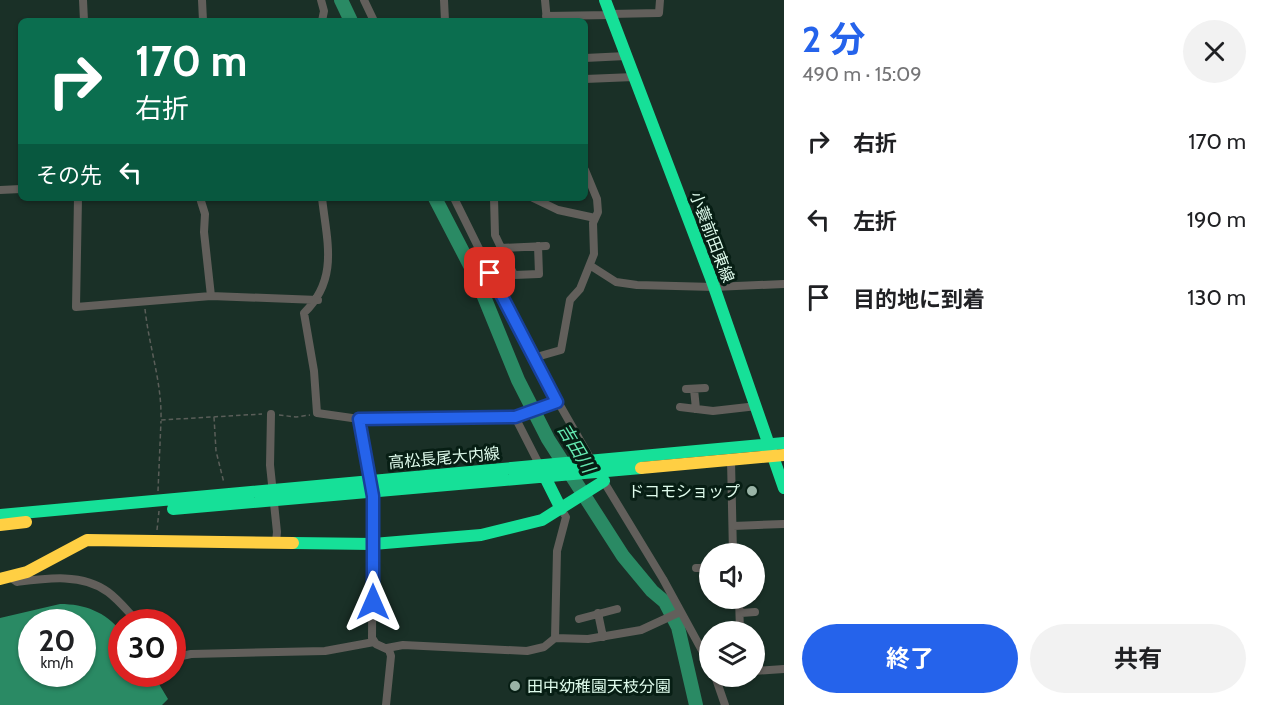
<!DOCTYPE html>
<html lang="ja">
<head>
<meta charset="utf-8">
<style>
  :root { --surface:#fff; --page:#f2f2f2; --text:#202124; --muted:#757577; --accent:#2563eb }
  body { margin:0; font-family:Cabin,"Noto Sans JP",sans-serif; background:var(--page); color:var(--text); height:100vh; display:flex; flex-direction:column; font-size:22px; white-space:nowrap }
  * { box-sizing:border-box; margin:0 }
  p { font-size:20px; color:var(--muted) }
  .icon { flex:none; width:33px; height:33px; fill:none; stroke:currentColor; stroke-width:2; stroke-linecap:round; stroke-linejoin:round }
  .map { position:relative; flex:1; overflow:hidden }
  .panel { display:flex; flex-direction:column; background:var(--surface); width:480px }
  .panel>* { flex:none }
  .hud { position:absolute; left:18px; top:18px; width:570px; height:183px; border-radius:9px; box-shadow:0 2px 4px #0004; background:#0b6e4f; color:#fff; overflow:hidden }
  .tools { position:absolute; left:699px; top:543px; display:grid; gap:12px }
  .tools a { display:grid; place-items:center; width:66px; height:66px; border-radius:50%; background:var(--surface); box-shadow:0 2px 4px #0004; font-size:30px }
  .speed { position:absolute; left:18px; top:609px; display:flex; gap:12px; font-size:30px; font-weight:700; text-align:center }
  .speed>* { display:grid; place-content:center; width:78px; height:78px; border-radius:50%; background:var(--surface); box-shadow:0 2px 4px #0004; line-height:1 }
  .speed small { font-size:15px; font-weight:400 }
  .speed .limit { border:9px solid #d22; background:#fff; color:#111 }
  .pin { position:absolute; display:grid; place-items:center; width:51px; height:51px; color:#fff; margin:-26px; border-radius:12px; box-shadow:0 3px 9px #0006 }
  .me { position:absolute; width:66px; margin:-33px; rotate:0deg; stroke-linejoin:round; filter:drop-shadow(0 0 4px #0008) }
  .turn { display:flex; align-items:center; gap:21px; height:126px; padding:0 18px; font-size:27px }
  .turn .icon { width:78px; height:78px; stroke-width:2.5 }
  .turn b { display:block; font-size:42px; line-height:51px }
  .then { display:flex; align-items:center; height:57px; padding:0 18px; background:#0003; gap:12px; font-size:22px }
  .round { display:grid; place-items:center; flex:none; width:63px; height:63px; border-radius:32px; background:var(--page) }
  .headline { display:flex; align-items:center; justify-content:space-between; height:102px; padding:0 18px }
  h1 { font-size:36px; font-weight:700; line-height:45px; color:var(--accent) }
  .action { display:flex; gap:12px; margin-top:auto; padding:12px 18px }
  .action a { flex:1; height:69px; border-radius:36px; background:var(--accent); color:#fff; font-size:24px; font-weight:700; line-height:69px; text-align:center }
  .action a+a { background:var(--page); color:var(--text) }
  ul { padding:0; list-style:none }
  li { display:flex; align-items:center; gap:18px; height:78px; padding:0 18px }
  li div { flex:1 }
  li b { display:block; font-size:22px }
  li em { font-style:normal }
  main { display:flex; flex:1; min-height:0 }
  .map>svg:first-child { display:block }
</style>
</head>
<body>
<main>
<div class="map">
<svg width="784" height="705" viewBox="0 0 784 705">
  <rect width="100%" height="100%" fill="#1a3027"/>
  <path fill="#2a8a64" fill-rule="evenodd" d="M60,604C85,604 105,612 121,631L122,674H153L168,699L162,705H0V618ZM32,622H82V674H32Z"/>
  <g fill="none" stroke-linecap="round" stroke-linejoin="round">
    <path stroke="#2a8a64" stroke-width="14" d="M341,0L351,21
      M435,198L476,277L518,380L548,439L623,556L652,591L665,602L678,627L696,705"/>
    <path stroke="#5a5e59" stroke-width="1.5" stroke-dasharray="4.5 3" stroke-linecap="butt" d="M145,309C149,347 162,382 161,420L262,414
      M279,415L296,417L310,415
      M214,417L216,451L224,483
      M158,491L161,421
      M157,530L159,511"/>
    <path stroke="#625f5b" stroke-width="8" d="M83,0L84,21
      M202,0L203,21
      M321,0L324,11L322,21
      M364,0L374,21
      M444,0L445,21
      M545,0L547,21
      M610,14L659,13L660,0
      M546,16L610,15
      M585,58L626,56
      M585,79L634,77
      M0,190L21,189
      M78,198L76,307L211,296L318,300
      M200,198L205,214L204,232L211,296
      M322,198C327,242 339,279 304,313L314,371L317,413L359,419L515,417L557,402
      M454,198L533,358L593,463
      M494,198L495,235L514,275L539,274L538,246
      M533,198L558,210L595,218
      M482,257L501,248L546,246
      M591,266L616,282L637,285L714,287L784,284
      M533,358L561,350L570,300L580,289L594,254L593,223L598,212L597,199L585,170
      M686,389L705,388
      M694,389L696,409
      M680,407L713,411L757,406
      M271,414L270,465L277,532L276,542
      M515,417L541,468
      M359,419L373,496L372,638L376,644L389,650L391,656L386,705
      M731,460L733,554
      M601,477L663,579L710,665
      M733,526L784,524
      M696,568H710
      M10,577L17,582C47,578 83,573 108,592C119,600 129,613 138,622
      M754,591H755
      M739,598L740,632
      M598,613L603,637
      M741,613L755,612
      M579,619L617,609
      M555,638L557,551L566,517L561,509
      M387,648L403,645L527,651L544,647L555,638L588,639L641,630L680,612
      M172,658L191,654L325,651L374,642
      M754,671L784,669
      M715,676L725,705"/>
    <path stroke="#16e098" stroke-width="12" d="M605,0L712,281L784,488
      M544,475L561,509
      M173,509L641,468
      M0,515L784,443
      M293,543L373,544L481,535L542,520L604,481"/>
    <path stroke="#ffcf43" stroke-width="12" d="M641,468L784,455
      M0,525L26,522
      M0,579L27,572L87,540L293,543"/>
  </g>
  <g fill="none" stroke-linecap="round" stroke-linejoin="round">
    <defs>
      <path id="route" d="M373,602V496L359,419L515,417L557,402L490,273"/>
    </defs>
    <use href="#route" stroke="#184099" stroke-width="15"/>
    <use href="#route" stroke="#2563eb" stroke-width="10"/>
  </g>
  <g fill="#9ab4a7" stroke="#071e14" stroke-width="2">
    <circle cx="752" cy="491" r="6"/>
    <circle cx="515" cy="686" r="6"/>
  </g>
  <g text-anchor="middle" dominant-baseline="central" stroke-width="6" stroke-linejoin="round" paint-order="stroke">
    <g font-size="16" fill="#dffbec" stroke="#071e14">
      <text transform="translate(712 237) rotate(69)">小蓑前田東線</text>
      <text transform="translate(444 458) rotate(-5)">高松長尾大内線</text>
    </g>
    <g font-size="16" fill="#dffbec" stroke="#071e14" text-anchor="end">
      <text x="740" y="491">ドコモショップ</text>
      <text x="527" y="686" text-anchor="start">田中幼稚園天枝分園</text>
    </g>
    <g font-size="18" font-style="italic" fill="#65e9b1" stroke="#071e14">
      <text transform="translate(576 448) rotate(59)">吉田川</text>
    </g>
  </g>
</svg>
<div class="tools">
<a><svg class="icon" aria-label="sound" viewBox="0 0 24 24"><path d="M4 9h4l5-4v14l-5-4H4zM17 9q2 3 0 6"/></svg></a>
<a><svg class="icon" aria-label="layers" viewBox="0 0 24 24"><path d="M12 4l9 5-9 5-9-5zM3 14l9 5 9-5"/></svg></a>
</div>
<div class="speed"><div>20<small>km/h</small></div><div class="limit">30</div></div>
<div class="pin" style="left:490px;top:273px;background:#d93025"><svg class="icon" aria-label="arrive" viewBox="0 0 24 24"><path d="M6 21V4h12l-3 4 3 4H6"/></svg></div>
<svg class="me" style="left:373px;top:602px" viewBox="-20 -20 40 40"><path d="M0-17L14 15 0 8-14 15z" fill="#2563eb" stroke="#fff" stroke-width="4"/></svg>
<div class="hud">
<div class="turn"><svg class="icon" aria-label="right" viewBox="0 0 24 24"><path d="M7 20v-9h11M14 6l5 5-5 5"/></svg><div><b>170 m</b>右折</div></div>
<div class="then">その先<svg class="icon" aria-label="left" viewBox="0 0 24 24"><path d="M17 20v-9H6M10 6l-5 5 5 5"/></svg></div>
</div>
</div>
<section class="panel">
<div class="headline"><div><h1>2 分</h1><p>490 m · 15:09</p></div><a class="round"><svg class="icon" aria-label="close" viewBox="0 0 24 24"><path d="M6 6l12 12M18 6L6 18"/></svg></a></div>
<ul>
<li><svg class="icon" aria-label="right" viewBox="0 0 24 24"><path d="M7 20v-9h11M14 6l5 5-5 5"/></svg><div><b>右折</b></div><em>170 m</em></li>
<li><svg class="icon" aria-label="left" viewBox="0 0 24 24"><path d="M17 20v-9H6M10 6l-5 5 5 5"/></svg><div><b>左折</b></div><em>190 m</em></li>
<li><svg class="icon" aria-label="arrive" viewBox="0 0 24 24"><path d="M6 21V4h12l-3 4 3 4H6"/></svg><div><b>目的地に到着</b></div><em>130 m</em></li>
</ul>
<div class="action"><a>終了</a><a>共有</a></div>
</section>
</main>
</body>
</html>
